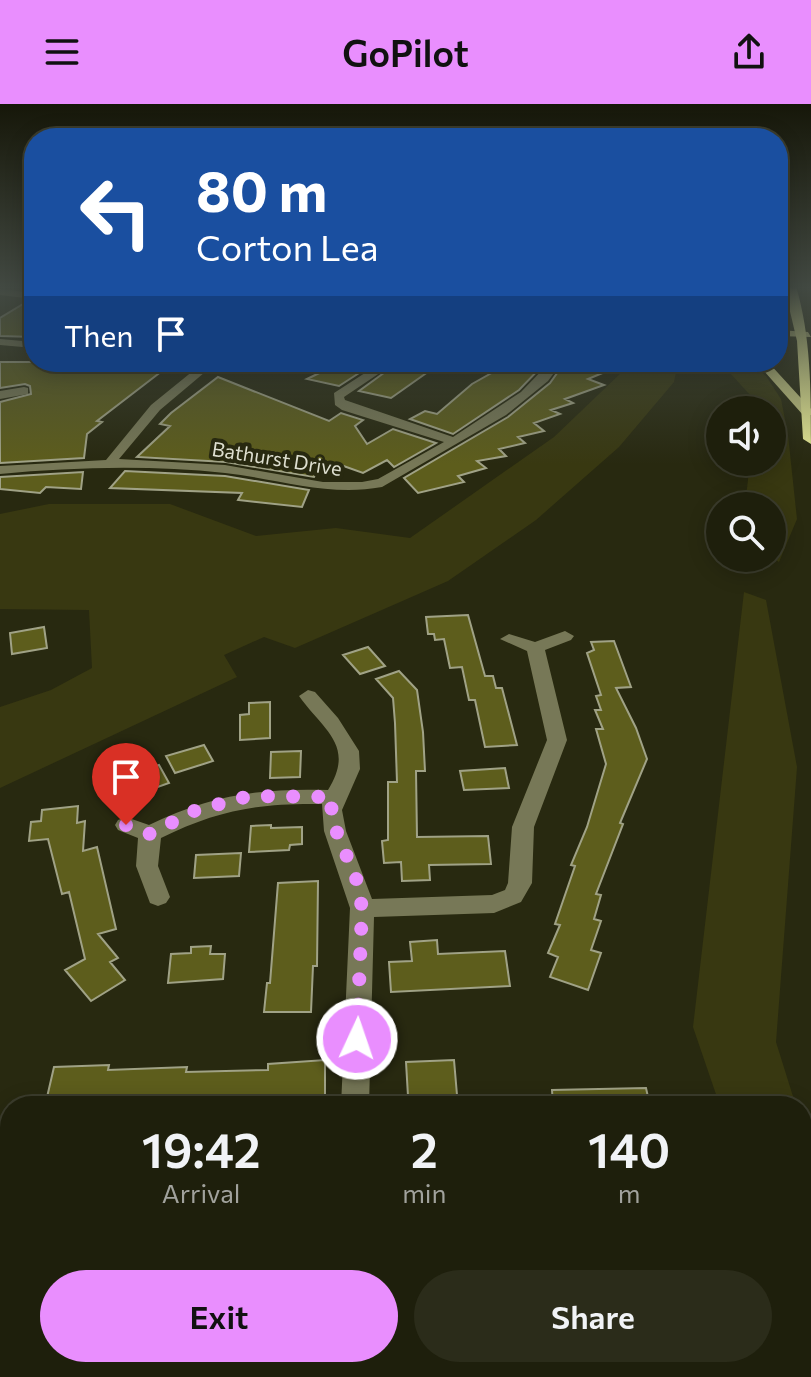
<!DOCTYPE html>
<html lang="en">
<head>
<meta charset="utf-8">
<style>
  :root { --surface:#1e1f0c; --page:#2b2c1a; --text:#f1f3f6; --muted:#a1a29d; --line:#3c3d2d; --accent:#e98efe }
  body { margin:0; font-family:Commissioner,sans-serif; background:var(--page); color:var(--text); height:100vh; display:flex; flex-direction:column; font-size:30px; white-space:nowrap }
  * { box-sizing:border-box; margin:0 }
  p { font-size:26px; color:var(--muted) }
  .icon { flex:none; width:44px; height:44px; fill:none; stroke:currentColor; stroke-width:2; stroke-linecap:round; stroke-linejoin:round }
  .map { position:relative; flex:1; overflow:hidden }
  .panel { position:absolute; left:0px; top:992px; width:812px; height:282px; display:flex; flex-direction:column; background:var(--surface); border-radius:32px 32px 0 0; box-shadow:0 4px 20px #0003,0 0 0 2px var(--line) }
  .panel>* { flex:none }
  .hud { position:absolute; left:24px; top:24px; width:764px; height:244px; border-radius:32px; box-shadow:0 4px 20px #0003,0 0 0 2px var(--line); background:#1a4fa0; color:#fff; overflow:hidden }
  .buttons { position:absolute; left:706px; top:292px; display:grid; gap:16px }
  .buttons a { display:grid; place-items:center; width:80px; height:80px; border-radius:50%; background:var(--surface); box-shadow:0 4px 20px #0003,0 0 0 2px var(--line); font-size:40px }
  .pin { position:absolute; display:grid; place-items:center; width:68px; height:68px; color:#fff; margin:-82px -34px; border-radius:50% 50% 50% 0; rotate:-45deg; box-shadow:0 0 8px #0007 }
  .pin .icon { rotate:45deg }
  .me { position:absolute; width:88px; margin:-44px; rotate:3deg; stroke-linejoin:round; filter:drop-shadow(0 0 6px #0008) }
  .turn { display:flex; align-items:center; gap:28px; height:168px; padding:0 40px; font-size:36px }
  .turn .icon { width:104px; height:104px; stroke-width:2.5 }
  .turn b { display:block; font-size:56px; line-height:68px }
  .then { display:flex; align-items:center; height:76px; padding:0 40px; background:#0003; gap:16px; font-size:30px }
  .eta { display:flex; justify-content:space-evenly; align-items:center; height:136px; text-align:center }
  .eta b { font-size:48px; font-weight:600; line-height:56px }
  .action { display:flex; gap:16px; margin-top:auto; padding:16px 40px }
  .action a { flex:1; height:92px; border-radius:48px; background:var(--accent); color:#111; font-size:32px; font-weight:600; line-height:92px; text-align:center }
  .action a+a { background:var(--page); color:var(--text) }
  header { display:flex; justify-content:space-between; align-items:center; height:104px; padding:0 40px; background:var(--accent); color:#111; font-size:36px; font-weight:600 }
  .map>svg:first-child { display:block }
</style>
</head>
<body>
<header><svg class="icon" aria-label="menu" viewBox="0 0 24 24"><path d="M4 6h16M4 12h16M4 18h16"/></svg>GoPilot<svg class="icon" aria-label="share" viewBox="0 0 24 24"><path d="M12 15V3M7 8l5-5 5 5M5 13v7h14v-7"/></svg></header>
<div class="map">
<svg width="811" height="1273" viewBox="0 0 811 1273">
  <rect width="100%" height="100%" fill="#282910"/>
  <path fill="#383811" d="M625,258H678L674,278L619,343L536,416L448,477L295,544L264,533L224,551L237,573L0,684V603L51,586L92,564L89,506L0,505V410L49,400H170L256,432L336,424L410,434L554,333L623,267Z
    M720,258H749L766,272L781,295L788,331L797,415L779,458L772,453V402H745L750,358H772V306H751V292Z
    M744,488L766,496L797,663L776,938L796,1002H720L693,923Z
    M802,1020L811,1048V1207L802,1198Z"/>
  <path fill="#5d5d1c" stroke="#a0a286" stroke-width="2" d="M28,197L34,198V233L0,232V214Z
    M0,258H81L162,267L97,317L102,318L87,330L84,354L0,359V298L31,290L30,282L25,280L0,284Z
    M342,258H376L339,282L307,275Z
    M399,258H442L391,294L359,287Z
    M511,258H546L519,286L453,330L410,315L425,307L437,310L472,280Z
    M565,258H579L605,268L588,275L604,281L565,295L573,299L551,306L560,310L534,319L544,327L518,333L525,339L499,345L506,352L477,357L486,364L458,372L464,378L418,389L404,374L508,313L550,279Z
    M218,273L329,317L341,309L363,316L355,322L367,340L393,325L436,339L394,363L387,356L363,369L335,359L332,362L320,360L314,373L226,358L137,353L170,322L160,320L171,309Z
    M125,367L225,372L309,386L302,403L238,396L242,389L110,384Z
    M83,368L81,385L46,383L40,389L0,385V373Z
    M468,511L485,572H493L496,584H502L517,641L485,643L475,596H469L462,563L450,564L444,535L435,536L434,530H428L426,513Z
    M44,523L47,544L12,550L10,529Z
    M614,537L631,583L616,584L636,624L647,655L620,719L623,720L596,790L601,791L594,815L601,817L591,846L601,849L588,886L550,873L558,853L548,849L560,821L555,820L575,762L571,761L587,723L606,660L596,625H603L595,606H601L596,592L601,591L587,549L594,546L591,538Z
    M368,543L385,562L360,570L343,551Z
    M399,567L417,586L423,628L425,667H416L417,733L488,732L491,760L429,761L430,776L402,777L401,758L384,759L382,737L388,736V678H397L395,619L393,594L376,575Z
    M270,598V634L240,636V611L249,610V599Z
    M204,641L213,657L175,669L166,652Z
    M301,647L300,673L270,674L271,648Z
    M159,661L169,679L135,691L125,672Z
    M505,664L509,684L464,686L460,667Z
    M78,702L77,719L85,717L83,747L97,743L116,825L98,830L118,854L110,858L125,876L91,897L65,866L85,855L69,788L62,790L48,735L29,737L31,718L41,717L42,706Z
    M271,721V724L302,723V740L290,741L289,746L249,748L251,722Z
    M241,749L239,772L194,774L196,751Z
    M318,777L317,862H313L311,908H264L267,879H270L278,779Z
    M437,836L438,850L505,847L510,882L391,888L389,858L412,857L410,838Z
    M211,842L210,850H225L223,875L168,879L171,850L191,849V843Z
    M325,956V992L298,994V1002H122L123,997L45,1002L54,963L109,961L108,966L187,963L186,968L268,966V960Z
    M454,956L457,991L408,992L406,958Z
    M646,984L650,1002H553L552,986Z"/>
  <g fill="none" stroke-linecap="round" stroke-linejoin="round">
    <path fill="#777857" fill-rule="evenodd" d="M0,185L34,189V195L0,191Z
      M0,235L34,238V244L0,241Z
      M204,258H217L160,306L119,355L225,361L323,378H362L378,375L444,338L342,306L335,301L334,289L382,258H396L344,293L345,296L453,333L521,288L550,258H562L548,277L506,311L382,383C328,393 279,375 225,369C150,361 75,363 0,370V362L106,356L151,301Z
      M24,283L28,284V290L0,295V287Z
      M565,527L574,532L571,536L545,546L567,636L534,723L532,779L521,798L494,809L374,813L369,1002H341L350,804L324,727L322,700C259,699 218,706 161,734L158,762L170,793L166,799L158,802L150,799L136,762L138,734L118,726L115,721L118,716L126,713L149,721C211,691 260,684 328,686C356,641 323,626 299,592L308,586L315,588L338,614L359,647L360,665L342,706L346,727L372,795L492,791L505,786L508,779L512,723L547,636L527,547L500,535L509,530L535,538Z
      M10,1208V1263L0,1267V1212Z
      M334,1264H368V1273H334Z
      M689,1264H723L725,1273H691Z"/>
    <path fill="#c7c984" fill-rule="evenodd" d="M778,226L808,228L811,233L778,232Z
      M756,258H768L811,305V311H803Z"/>
    <path fill="#e7ea95" fill-rule="evenodd" d="M784,182H796C811,233 811,286 811,340L803,335L797,237Z"/>
  </g>
  <linearGradient id="sky" x2="0" y2="1"><stop stop-color="#161709"/><stop offset="0.51" stop-color="#424942"/><stop offset="1" stop-color="#424942" stop-opacity="0"/></linearGradient>
  <rect width="811" height="360" fill="url(#sky)"/>
  <g fill="none" stroke-linecap="round" stroke-linejoin="round">
    <path stroke="#e98efe" stroke-width="14" stroke-dasharray="0 25.2" d="M126,721L150,730L194,707L249,692L332,693L331,714L357,777L362,804L357,935"/>
  </g>
  <g text-anchor="middle" dominant-baseline="central" stroke-width="8" stroke-linejoin="round" paint-order="stroke">
    <g font-size="20" fill="#dedfd0" stroke="#282910">
      <text transform="translate(277 354) rotate(9)">Bathurst Drive</text>
    </g>
  </g>
</svg>
<div class="buttons">
<a><svg class="icon" aria-label="sound" viewBox="0 0 24 24"><path d="M4 9h4l5-4v14l-5-4H4zM17 9q2 3 0 6"/></svg></a>
<a><svg class="icon" aria-label="search" viewBox="0 0 24 24"><circle cx="10" cy="10" r="6"/><path d="M15 15l6 6"/></svg></a>
</div>
<div class="pin" style="left:126px;top:721px;background:#d93025"><svg class="icon" aria-label="arrive" viewBox="0 0 24 24"><path d="M6 21V4h12l-3 4 3 4H6"/></svg></div>
<svg class="me" style="left:357px;top:935px" viewBox="-20 -20 40 40"><circle r="17" fill="#e98efe" stroke="#fff" stroke-width="3"/><path d="M0-11L8 9 0 5-8 9z" fill="#fff"/></svg>
<div class="hud">
<div class="turn"><svg class="icon" aria-label="left" viewBox="0 0 24 24"><path d="M17 20v-9H6M10 6l-5 5 5 5"/></svg><div><b>80 m</b>Corton Lea</div></div>
<div class="then">Then<svg class="icon" aria-label="arrive" viewBox="0 0 24 24"><path d="M6 21V4h12l-3 4 3 4H6"/></svg></div>
</div>
<section class="panel">
<div class="eta">
<div><b>19:42</b><p>Arrival</p></div>
<div><b>2</b><p>min</p></div>
<div><b>140</b><p>m</p></div>
</div>
<div class="action"><a>Exit</a><a>Share</a></div>
</section>
</div>
</body>
</html>
